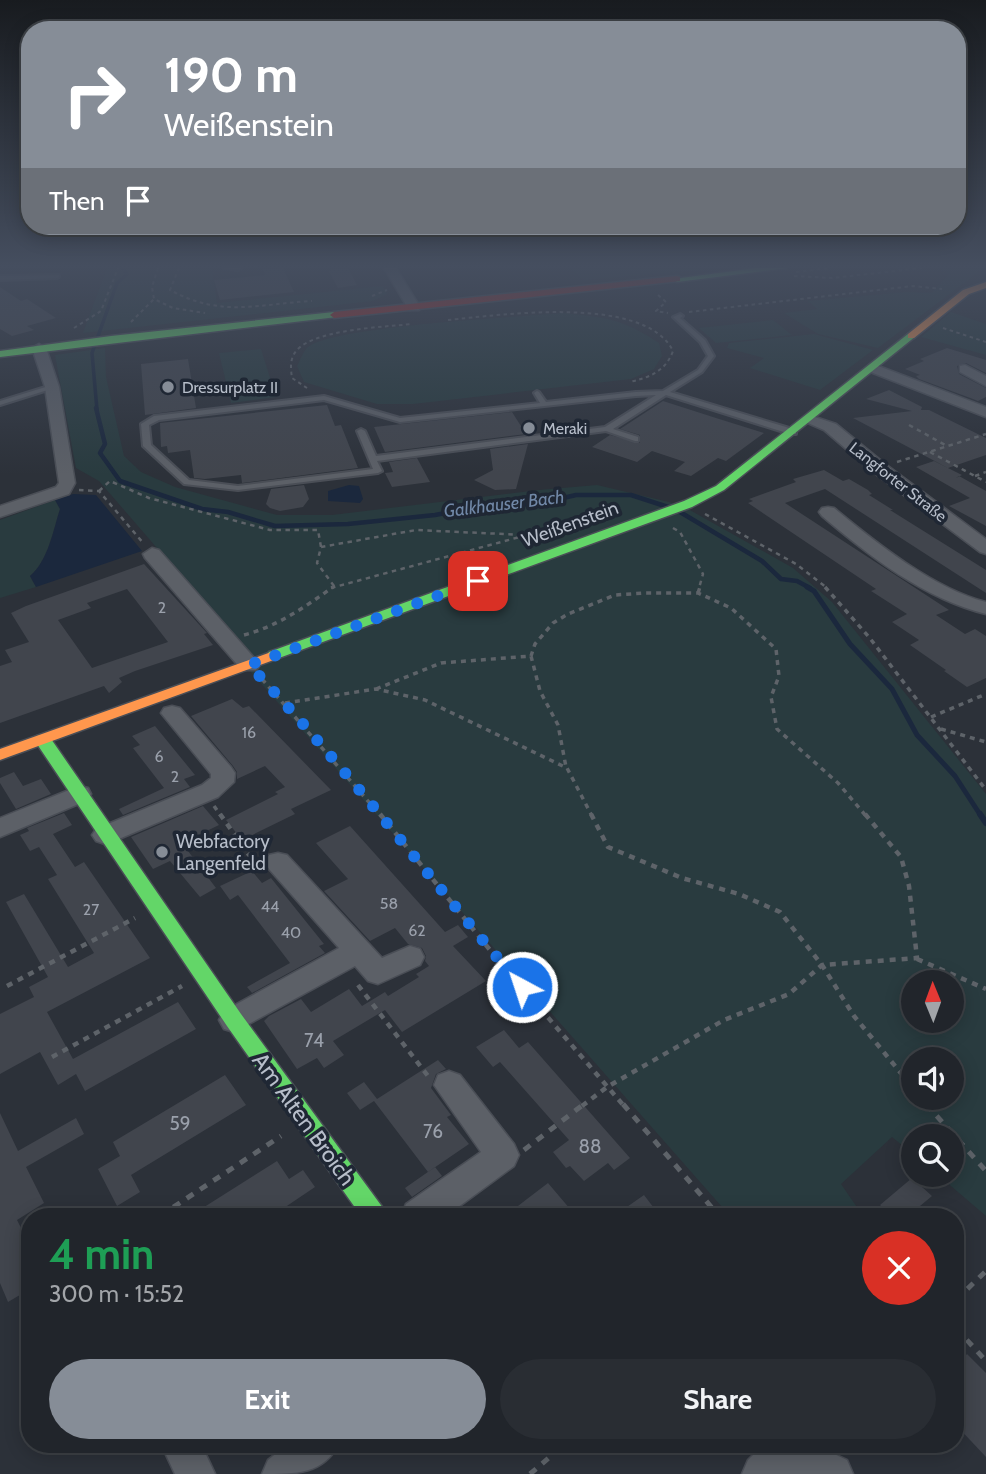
<!DOCTYPE html>
<html lang="en">
<head>
<meta charset="utf-8">
<style>
  :root { --surface:#21252b; --page:#292d33; --text:#f1f3f6; --muted:#a2a5a9; --line:#3e4247; --accent:#868d97 }
  body { margin:0; font-family:Cabin,sans-serif; background:var(--page); color:var(--text); height:100vh; display:flex; flex-direction:column; font-size:26px; white-space:nowrap }
  * { box-sizing:border-box; margin:0 }
  p { font-size:23px; color:var(--muted) }
  .icon { flex:none; width:38px; height:38px; fill:none; stroke:currentColor; stroke-width:2; stroke-linecap:round; stroke-linejoin:round }
  .map { position:relative; flex:1; overflow:hidden }
  .panel { position:absolute; left:21px; top:1208px; width:943px; height:245px; display:flex; flex-direction:column; background:var(--surface); border-radius:28px; box-shadow:0 4px 18px #0003,0 0 0 2px var(--line) }
  .panel>* { flex:none }
  .top-card { position:absolute; left:21px; top:21px; width:945px; height:214px; border-radius:28px; box-shadow:0 4px 18px #0003,0 0 0 2px var(--line); background:#868d97; color:#fff; overflow:hidden }
  .needle { width:46px; rotate:359deg }
  .tools { position:absolute; left:901px; top:970px; display:grid; gap:14px }
  .tools a { display:grid; place-items:center; width:63px; height:63px; border-radius:50%; background:var(--surface); box-shadow:0 4px 18px #0003,0 0 0 2px var(--line); font-size:35px }
  .pin { position:absolute; display:grid; place-items:center; width:60px; height:60px; color:#fff; margin:-30px; border-radius:14px; box-shadow:0 4px 10px #0006 }
  .me { position:absolute; width:77px; margin:-38px; rotate:320deg; stroke-linejoin:round; filter:drop-shadow(0 0 5px #0008) }
  .turn { display:flex; align-items:center; gap:24px; height:147px; padding:0 28px; font-size:32px }
  .turn .icon { width:91px; height:91px; stroke-width:2.5 }
  .turn b { display:block; font-size:49px; line-height:60px }
  .then { display:flex; align-items:center; height:66px; padding:0 28px; background:#0003; gap:14px; font-size:26px }
  .round { display:grid; place-items:center; flex:none; width:74px; height:74px; border-radius:37px; background:var(--page) }
  .overview { display:flex; align-items:center; justify-content:space-between; height:119px; padding:0 28px }
  h1 { font-size:42px; font-weight:700; line-height:52px; color:#1e9e55 }
  .button { display:flex; gap:14px; margin-top:auto; padding:14px 28px }
  .button a { flex:1; height:80px; border-radius:42px; background:var(--accent); color:#fff; font-size:28px; font-weight:700; line-height:80px; text-align:center }
  .button a+a { background:var(--page); color:var(--text) }
  .map>svg:first-child { display:block }
</style>
</head>
<body>
<div class="map">
<svg width="986" height="1474" viewBox="0 0 986 1474">
  <rect width="100%" height="100%" fill="#2c3139"/>
  <path fill="#293b3f" fill-rule="evenodd" d="M107,268H212L217,303L383,286L387,294L373,301L83,333Z
    M570,268H721L584,280Z
    M939,268H984L878,348L818,334L784,313L817,309L808,301L906,292L932,293L949,274Z
    M951,312L986,324V355L921,337Z
    M562,313C605,317 623,319 659,343L662,356L654,369L631,379L413,404H377L304,382L297,366C300,361 303,351 308,347C333,326 519,317 562,313Z
    M773,320L792,335L716,343L699,328Z
    M814,334L873,350L820,390L750,368L764,358L727,348L729,343Z
    M105,348L106,377L124,456L141,472L175,487L277,515H332L539,490L597,485L669,502L688,509L793,568L832,602L986,794V1216L937,1174H952V1136H914L913,1154L892,1137L841,1184L863,1216H730L250,671L260,667L99,481L76,468L55,355ZM914,982H952V1020H914ZM914,1059H952V1097H914Z
    M261,349L276,397L231,403L219,353Z
    M55,500L60,509C53,531 48,561 30,576L36,587L0,598V520Z"/>
  <path fill="#1b283d" d="M349,485L359,486L363,499L360,503L328,501V491Z
    M73,494L96,495L142,551L36,587L30,576C48,561 53,531 60,509L55,500Z"/>
  <g fill="none" stroke-linecap="round" stroke-linejoin="round">
    <path stroke="#1b283d" stroke-width="3.5" d="M97,410L92,353L117,283L127,274L122,268"/>
    <path stroke="#1b283d" stroke-width="4.5" d="M96,408L105,444L100,453L120,481L202,509L228,512L275,526L348,524L435,515L483,506L537,504L576,495H631L668,507
      M680,512L762,561L781,579L797,581L810,588"/>
    <path stroke="#1b283d" stroke-width="5" d="M807,587L814,591L850,644L892,689L917,735L955,776L981,816"/>
    <path stroke="#1b283d" stroke-width="6" d="M980,814L986,823"/>
  </g>
  <path fill="#41454d" fill-rule="evenodd" d="M283,268L294,292L220,300L214,280L265,275L263,269Z
    M348,268L357,285L338,288L328,270Z
    M0,287L21,301L27,299L56,318L27,326L34,330L12,336L0,329Z
    M947,348L986,360V373L966,363L957,366L959,374L986,388V397L978,401L973,399L919,379L916,376L920,375L905,369L924,361L920,359Z
    M188,359L196,408L145,415L141,364Z
    M889,390L922,407L921,410H929L986,438V455L948,468L853,418L912,411L866,399Z
    M663,401L716,418L764,433L726,461L718,458L691,476L674,471L685,462L652,451L637,462L592,447L610,435L640,443V435L620,429Z
    M327,405L335,426L341,425L358,468L242,483L241,475L205,479L194,478L190,450L168,453L167,446L161,447L160,423Z
    M512,412L526,434L385,452L374,427Z
    M528,444L516,489L495,490L474,480L493,470L490,449Z
    M417,458L430,482L392,487L385,473L393,472L389,462Z
    M934,461L962,475L956,478L959,476L986,491V526L949,506L970,498L916,467Z
    M824,470L843,481L849,479L868,490L872,494L869,495L893,510H890L986,570V593L825,489L785,503L949,610L936,615L965,634L975,629L986,636V678L967,687L944,671L946,670L910,645L919,640L892,622L907,614L871,591L876,589L748,503L753,501L749,499L796,482L793,479Z
    M304,485L309,499L303,507L280,511L270,508L266,504L271,489Z
    M144,564L207,633L204,634L213,645L135,671L119,678L122,682L109,693L104,686L0,723V666L12,662L5,650L29,642L11,613L26,606ZM127,589L168,642L92,668L58,620L91,608L87,603Z
    M232,699L243,708L249,706L331,790L291,809L295,814L242,840L226,820L278,794L275,792L285,787L265,766L237,779V772L233,766L191,716Z
    M155,726L195,775L184,779L190,787L123,815L119,809L164,788L133,748L140,745L132,736Z
    M14,772L23,786L41,779L51,794L16,809L0,783V778Z
    M203,806L219,825L182,843L216,888L200,897L170,861L153,869L131,837Z
    M64,813L72,825L53,834L75,867L84,862L150,958L47,1012L73,1059L178,1002L196,1029L85,1091L76,1074L58,1085L40,1052L0,1074V1014L34,997L29,987L48,977L6,902L24,894L68,967L94,953L48,879L57,875L39,847L30,851L20,835L29,831L27,828Z
    M350,826L445,932L458,925L468,937L453,946L486,981L402,1032L385,1010L333,1041L344,1055L324,1068L317,1058L297,1069L264,1021L269,1016L301,999L311,1012L349,989L362,1006L385,992L388,996L419,977L416,974L429,966L425,961L426,956L422,948L408,944L395,928L370,941L324,891L348,879L316,843Z
    M252,871L262,883L271,878L324,944L319,946L325,953L252,993L247,987L290,963L238,895L230,900L220,886Z
    M504,1030L519,1048L528,1042L630,1158L614,1170L608,1163L584,1181L570,1166L566,1168L553,1152L569,1140L500,1062L493,1067L476,1047Z
    M438,1060L446,1069L436,1074L431,1088L451,1115L447,1117L469,1144L428,1172L374,1101L360,1110L347,1093L364,1082L377,1099Z
    M225,1075L246,1105L131,1175L140,1192L117,1206L98,1169L120,1156L113,1142Z
    M0,1113L18,1151L76,1118L84,1134L26,1167L44,1203L17,1220L30,1246V1289L8,1302L0,1283Z
    M277,1161L289,1179L303,1170L315,1187L272,1216H190Z
    M435,1167L442,1176L412,1197L405,1188Z
    M912,1178L932,1196L908,1216H891L880,1205Z
    M548,1183L576,1216H505L527,1199Z
    M644,1195L660,1216H614Z
    M967,1354L986,1373V1457L956,1425V1366Z"/>
  <g fill="none" stroke-linecap="round" stroke-linejoin="round">
    <defs>
      <path id="lane" d="M224,268H241L238,270Z
        M59,275V277L57,278L0,280V276Z
        M680,314L683,316L680,318L705,340L714,356L702,372L670,392L796,430V434H790L666,395L613,429L638,437V441H635L606,431L377,461L382,471L378,473L238,490L184,484L143,446L141,424L154,416L324,396L400,418L540,403L534,393L537,391L539,392L546,402L636,392L663,391L698,370L708,356L700,342L673,317ZM656,395L605,427L376,456L365,431L361,429L357,431L373,469L238,486L189,480L151,445L149,425L159,420L324,400L400,422L636,396Z
        M52,385L55,387L54,388L0,405V401Z"/>
      <path id="street" d="M384,268H396L420,307L419,310H409Z
        M39,344L46,348L59,387L75,483L69,494L0,517V506L56,487L59,483L45,387L32,348Z
        M873,364L986,407V417L868,371L866,368Z
        M965,365L986,376V386L960,372V366Z
        M809,415L836,424L885,464L986,539V554L980,552L873,472L824,430L801,420L804,417Z
        M828,507L834,508C875,542 934,589 986,602V614C925,599 869,556 822,516L819,512L822,508Z
        M152,548L159,550L256,660L260,665L256,670H242L145,558L143,554Z
        M172,706L180,708L231,767L235,773L234,782L218,797L114,841L105,844L96,841L92,835L96,829L202,785L211,778V774L161,713L164,708Z
        M79,786L88,788L91,794L88,800L0,837V818Z
        M278,853L287,855L382,958L410,946L420,949L424,957L420,965L378,984L368,981L355,966L234,1032L224,1029L219,1020L224,1011L339,948L269,869L265,862L269,855Z
        M449,1071L460,1075L514,1144L519,1155L514,1166L446,1216H401L406,1204L481,1152L434,1085L438,1075Z
        M161,1444H201L215,1474H175Z
        M288,1444H339C323,1474 297,1474 262,1474L268,1460Z
        M752,1444H813L847,1460L853,1474H742L748,1460L755,1453Z"/>
      <path id="fast" d="M756,268H787L677,282L673,279Z
        M334,312L338,315L337,317L0,357V351L111,336Z
        M908,334L916,336L724,490L692,507L279,658H269L267,655L269,652L684,501L716,486Z
        M43,735L49,736L241,1014L383,1208L387,1216H361L227,1026L37,744L35,740L37,736Z"/>
      <path id="slow" d="M986,282V288L969,294L914,338H908V334L963,290Z
        M274,651L279,652L281,655L279,658L0,760V749Z"/>
      <path id="jam" d="M677,276L680,277V281L334,318L330,315L334,312Z"/>
    </defs>
    <use href="#lane" stroke="#4a4e56" stroke-width="4"/>
    <use href="#street" stroke="#4a4e56" stroke-width="3"/>
    <use href="#fast" stroke="#4a4e56" stroke-width="3"/>
    <use href="#slow" stroke="#4a4e56" stroke-width="3"/>
    <use href="#jam" stroke="#4a4e56" stroke-width="3"/>
    <path stroke="#5e6369" stroke-width="2" stroke-dasharray="3.5 3.5" stroke-linecap="butt" d="M158,268L152,287L154,299L173,308L205,313
      M179,268L170,290C222,318 257,304 312,301
      M796,272L830,268
      M794,276L832,278L922,268
      M658,295L666,302L656,311L668,313
      M372,296L387,290
      M689,312L913,286L942,289
      M448,320C500,315 645,294 673,351C666,371 649,378 629,382
      M131,322L154,299
      M74,328L101,311L118,268
      M943,328L986,342
      M307,388L292,378C291,371 290,363 293,356C304,329 386,327 412,324"/>
    <path stroke="#5e6369" stroke-width="2.5" stroke-dasharray="4.5 4.5" stroke-linecap="butt" d="M909,425L947,446
      M930,452L986,482
      M897,462L986,434
      M975,476L986,472
      M79,490L99,491L144,544
      M99,491L110,481L149,498L270,530H318L321,547
      M705,514L796,564L827,588
      M673,528L680,532L703,574L699,588
      M334,586L317,563L321,547L416,530L525,535
      M331,588L527,535L603,510H621"/>
    <path stroke="#5e6369" stroke-width="3.5" stroke-dasharray="5 5" stroke-linecap="butt" d="M825,587L869,637L986,790
      M698,593L700,587
      M244,635C278,626 305,607 333,587
      M531,656L540,691L558,725L566,767
      M262,679L381,816
      M376,689L441,663L531,656L535,644L553,623L568,614L615,595L645,593H698L731,608L776,649L779,676L771,697L777,729L838,783L866,816
      M285,703L376,689L425,700L567,768L592,816
      M931,717L986,694
      M941,729L986,742
      M214,806L221,816"/>
    <path stroke="#5e6369" stroke-width="4.5" stroke-dasharray="6 6" stroke-linecap="butt" d="M220,814L254,862H259
      M380,814L490,950L624,1106
      M591,814L608,847L682,878L739,894L780,912L822,965L854,1016L914,1089
      M917,959L986,989
      M358,985L428,1076
      M7,986L135,918
      M52,1057L182,986
      M920,1097L928,1106
      M582,1106L607,1087L724,1020L789,994L822,965L917,958L909,886L901,857L865,814"/>
    <path stroke="#5e6369" stroke-width="5" stroke-dasharray="8 8" stroke-linecap="butt" d="M623,1104L719,1216
      M926,1104L986,1171
      M524,1150L584,1104
      M160,1216L281,1136
      M956,1300L986,1271
      M956,1328L986,1361
      M530,1474L565,1444"/>
    <use href="#lane" fill="#5c6067" fill-rule="evenodd"/>
    <use href="#street" fill="#5c6067" fill-rule="evenodd"/>
    <use href="#fast" fill="#63d668" fill-rule="evenodd"/>
    <use href="#slow" fill="#ff974d" fill-rule="evenodd"/>
    <use href="#jam" fill="#b3261e" fill-rule="evenodd"/>
  </g>
  <linearGradient id="sky" x2="0" y2="1"><stop stop-color="#181b1f"/><stop offset="0.56" stop-color="#454e5f"/><stop offset="1" stop-color="#454e5f" stop-opacity="0"/></linearGradient>
  <rect width="986" height="475" fill="url(#sky)"/>
  <g fill="none" stroke-linecap="round" stroke-linejoin="round">
    <path stroke="#1a73e8" stroke-width="12" stroke-dasharray="0 21.6" d="M478,581L249,665C346,767 431,880 522,987"/>
  </g>
  <g fill="#868d97" stroke="#1f2734" stroke-width="2.5">
    <circle cx="168" cy="387" r="7"/>
    <circle cx="529" cy="428" r="7"/>
    <circle cx="162" cy="852" r="7"/>
  </g>
  <g text-anchor="middle" dominant-baseline="central" stroke-width="7" stroke-linejoin="round" paint-order="stroke">
    <g font-size="16" fill="#b7beca" stroke="#1f2734" text-anchor="start">
      <text x="182" y="387">Dressurplatz II</text>
      <text x="543" y="428">Meraki</text>
    </g>
    <g font-size="16" fill="#b7beca" stroke="#1f2734">
      <text transform="translate(898 482) rotate(38)">Langforter Straße</text>
    </g>
    <g font-size="16" fill="#9aa0ab">
      <text x="162" y="607">2</text>
      <text x="249" y="732">16</text>
      <text x="159" y="756">6</text>
      <text x="175" y="776">2</text>
      <text x="389" y="903">58</text>
      <text x="270" y="906">44</text>
      <text x="91" y="909">27</text>
      <text x="417" y="930">62</text>
      <text x="291" y="932">40</text>
    </g>
    <g font-size="18" font-style="italic" fill="#7188a7" stroke="#1f2734">
      <text transform="translate(504 504) rotate(-7)">Galkhauser Bach</text>
    </g>
    <g font-size="19" fill="#b7beca" stroke="#1f2734">
      <text transform="translate(570 524) rotate(-20)">Weißenstein</text>
    </g>
    <g font-size="19" fill="#b7beca" stroke="#1f2734" text-anchor="start">
      <text x="176" y="841">Webfactory<tspan x="176" dy="22">Langenfeld</tspan></text>
    </g>
    <g font-size="19" fill="#9aa0ab">
      <text x="314" y="1040">74</text>
      <text x="180" y="1123">59</text>
      <text x="433" y="1131">76</text>
      <text x="590" y="1146">88</text>
    </g>
    <g font-size="23" fill="#b7beca" stroke="#1f2734">
      <text transform="translate(304 1119) rotate(54)">Am Alten Broich</text>
    </g>
  </g>
</svg>
<div class="tools">
<a><svg class="needle" viewBox="-14 -14 28 28"><path d="M0-13l5 13h-10z" fill="#e53935"/><path d="M0 13l5-13h-10z" fill="#a2a5a9"/></svg></a>
<a><svg class="icon" aria-label="sound" viewBox="0 0 24 24"><path d="M4 9h4l5-4v14l-5-4H4zM17 9q2 3 0 6"/></svg></a>
<a><svg class="icon" aria-label="search" viewBox="0 0 24 24"><circle cx="10" cy="10" r="6"/><path d="M15 15l6 6"/></svg></a>
</div>
<div class="pin" style="left:478px;top:581px;background:#d93025"><svg class="icon" aria-label="arrive" viewBox="0 0 24 24"><path d="M6 21V4h12l-3 4 3 4H6"/></svg></div>
<svg class="me" style="left:522px;top:987px" viewBox="-20 -20 40 40"><circle r="17" fill="#1a73e8" stroke="#fff" stroke-width="3"/><path d="M0-11L8 9 0 5-8 9z" fill="#fff"/></svg>
<div class="top-card">
<div class="turn"><svg class="icon" aria-label="right" viewBox="0 0 24 24"><path d="M7 20v-9h11M14 6l5 5-5 5"/></svg><div><b>190 m</b>Weißenstein</div></div>
<div class="then">Then<svg class="icon" aria-label="arrive" viewBox="0 0 24 24"><path d="M6 21V4h12l-3 4 3 4H6"/></svg></div>
</div>
<section class="panel">
<div class="overview"><div><h1>4 min</h1><p>300 m · 15:52</p></div><a class="round" style="background:#d93025;color:#fff"><svg class="icon" aria-label="close" viewBox="0 0 24 24"><path d="M6 6l12 12M18 6L6 18"/></svg></a></div>
<div class="button"><a>Exit</a><a>Share</a></div>
</section>
</div>
</body>
</html>
